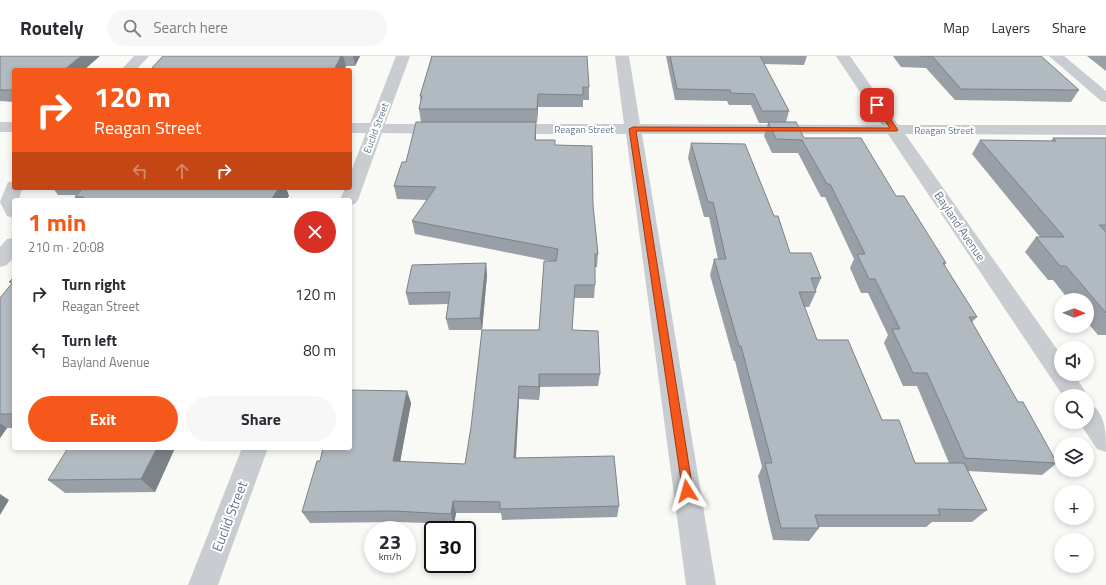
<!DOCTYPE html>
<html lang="en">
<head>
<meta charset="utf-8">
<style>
  :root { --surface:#fff; --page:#f7f7f7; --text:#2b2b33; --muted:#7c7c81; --line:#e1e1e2; --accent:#f5581a }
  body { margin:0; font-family:"Titillium Web",sans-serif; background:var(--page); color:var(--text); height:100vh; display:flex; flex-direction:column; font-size:15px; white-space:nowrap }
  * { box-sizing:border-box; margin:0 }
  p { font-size:13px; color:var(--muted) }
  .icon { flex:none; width:22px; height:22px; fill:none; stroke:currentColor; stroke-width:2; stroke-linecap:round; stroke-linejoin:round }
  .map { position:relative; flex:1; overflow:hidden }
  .side { position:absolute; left:12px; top:142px; width:340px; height:252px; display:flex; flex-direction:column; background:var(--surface); border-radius:4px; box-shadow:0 2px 6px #0003 }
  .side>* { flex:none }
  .guide { position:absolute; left:12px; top:12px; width:340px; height:122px; border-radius:4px; box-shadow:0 2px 6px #0003; background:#f5581a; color:#fff; overflow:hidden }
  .needle { width:26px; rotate:91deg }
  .controls { position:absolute; left:1054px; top:237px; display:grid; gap:8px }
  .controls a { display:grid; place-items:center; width:40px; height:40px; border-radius:50%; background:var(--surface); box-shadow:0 2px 6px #0003; font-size:20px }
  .speed { position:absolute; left:364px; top:465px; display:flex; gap:8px; font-size:20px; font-weight:700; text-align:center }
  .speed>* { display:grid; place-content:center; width:52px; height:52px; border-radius:50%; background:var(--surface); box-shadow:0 2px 6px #0003; line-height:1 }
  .speed small { font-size:10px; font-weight:400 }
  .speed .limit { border:2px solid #111; border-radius:6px; background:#fff; color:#111 }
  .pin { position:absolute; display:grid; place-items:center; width:34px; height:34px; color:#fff; margin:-17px; border-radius:8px; box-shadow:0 2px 6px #0006 }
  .me { position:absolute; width:44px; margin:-22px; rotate:352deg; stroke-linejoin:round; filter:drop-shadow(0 0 3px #0008) }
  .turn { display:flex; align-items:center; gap:14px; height:84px; padding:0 16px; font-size:18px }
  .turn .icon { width:52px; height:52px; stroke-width:2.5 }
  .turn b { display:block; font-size:28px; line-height:34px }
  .lanes { display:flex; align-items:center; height:38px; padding:0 16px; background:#0003; justify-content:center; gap:20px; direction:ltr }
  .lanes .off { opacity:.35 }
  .round { display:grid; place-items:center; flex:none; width:42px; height:42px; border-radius:21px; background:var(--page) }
  .head { display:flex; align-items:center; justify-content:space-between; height:68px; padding:0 16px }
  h1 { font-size:24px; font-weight:700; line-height:30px; color:var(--accent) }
  .button { display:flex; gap:8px; margin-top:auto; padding:8px 16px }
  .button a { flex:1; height:46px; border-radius:24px; background:var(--accent); color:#fff; font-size:16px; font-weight:700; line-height:46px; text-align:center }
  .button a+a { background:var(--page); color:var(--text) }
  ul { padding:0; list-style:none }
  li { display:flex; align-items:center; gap:12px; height:56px; padding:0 16px }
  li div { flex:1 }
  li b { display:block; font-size:15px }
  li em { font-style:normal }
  header { display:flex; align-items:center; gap:24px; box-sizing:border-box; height:56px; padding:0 20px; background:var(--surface); border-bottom:1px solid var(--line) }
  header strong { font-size:19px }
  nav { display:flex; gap:22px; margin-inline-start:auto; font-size:14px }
  .search { width:280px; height:36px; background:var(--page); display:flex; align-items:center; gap:10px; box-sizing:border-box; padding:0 14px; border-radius:22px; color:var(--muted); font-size:15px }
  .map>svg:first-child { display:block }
</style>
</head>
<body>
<header>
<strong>Routely</strong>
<div class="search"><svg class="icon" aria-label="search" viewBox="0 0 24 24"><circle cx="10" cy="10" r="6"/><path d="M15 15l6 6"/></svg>Search here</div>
<nav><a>Map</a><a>Layers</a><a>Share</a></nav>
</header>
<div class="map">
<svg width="1106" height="529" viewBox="0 0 1106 529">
  <rect width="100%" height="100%" fill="#f9f9f6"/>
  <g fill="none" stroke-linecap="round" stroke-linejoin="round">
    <path fill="#c9cdd1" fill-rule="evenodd" d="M134,0H149L136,14H121Z
      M396,0H410L385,68H445L451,70L453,73L451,76L445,78L382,77L358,144L355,148L350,149V144H340L345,132H350V118L366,77H350V67H370Z
      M615,0H629L640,68L882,69L836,0H850L898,69H1106V79L905,78L1061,299V318H1074L1088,340L1087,342V340H1063L888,78H642L716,529H686L626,78H507L501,76L499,73L501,70L507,68H624Z
      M1049,0H1064L1106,35V46L1101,45Z
      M0,66H14V76H0Z
      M14,125V132H22L19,144H14V162L7,160L0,146L8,126Z
      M14,182V201L7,209L0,211V191L7,183Z
      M1087,346C1106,355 1106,376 1106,396L1097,393L1079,366H1087Z
      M242,392H268L218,529H188Z"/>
  </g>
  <path fill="#989fa6" d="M0,0L14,14V46L0,45Z
    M163,0H360L355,10H346L344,14H150Z
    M432,0L589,31V44H583V51H538L537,66H536V84L555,89L593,149L598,198L597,211H595V229L594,242H574L572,274L600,318L598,330L540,331L539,344L519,343L516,402L619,450L617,461L502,464L501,457H456L454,468L398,466L310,467L302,456L320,405L407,335L411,347L400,406L465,408L539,274L550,205L415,178L412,165L427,144L397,143L394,130L406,106L421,66L419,53L421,47L420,40Z
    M666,0H807L804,9L764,8L789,55L786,66L804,82L896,140L946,207L944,210L977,261L972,266L1018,346L1057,407L1042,419L968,415L987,454L972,466H932L926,471H818L819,472L809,485L773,484L758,420L762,411L735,305H734L710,219L714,203H718L709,161H704L688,102L691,87L774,160L790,197L821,222L816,234V236L809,251H804L817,284L882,364L915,407H949L917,330H903L884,287L888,279L868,237H861L850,212L854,203L825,141H821L798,97H772L764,80L768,67H759L751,49H729L727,45L675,44Z
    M893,0H1041L1079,34L1071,46L955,44L926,12L901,11Z
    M1087,0H1106V15Z
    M1053,82H1106V279H1098L1087,266V244H1069L1053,224H1048L1025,196L1036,181H1040L972,98L980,84L1051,85Z
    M53,132H286L289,140L286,144H77L75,141L76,139H58Z
    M486,207L487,219L482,274H449L446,263L448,248L409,249L406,237Z
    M14,221V372H7L0,382V242L12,228L9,226Z
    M175,392L155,436L65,437L48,424Z"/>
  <path fill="#7c8287" d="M81,0H100L84,14H64Z
    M341,0H343L346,10L344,14H334Z
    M353,0H360L355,10Z
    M538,38V51L537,66V53Z
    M536,66V78L535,97V84Z
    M278,132H286L289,140L286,144H271Z
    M486,207L487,219L482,274L480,262Z
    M539,318L540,331L539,344Z
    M519,330V343L515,414L514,402Z
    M407,335L411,347L398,417L393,405Z
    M0,367L7,372L0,382Z
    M157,392H175L155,436L141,423Z
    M0,438L9,444L0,459Z
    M453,445L456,457L454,468L451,458Z"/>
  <path fill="#b1b9c1" stroke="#7c8287" d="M0,0H81L64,14H14V34H0Z
    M163,0H341L334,14H150Z
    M432,0H587L589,31H583V39L538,38L537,53H419L422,40H420Z
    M670,0H760L789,55H762L754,38L731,37L730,34L677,33Z
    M921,0H1041L1079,34L961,33L932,0Z
    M416,66H536L535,84H555V89L592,90L593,149L598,198H595V229H575L572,274L598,275L600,318H539V331L519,330L514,402L614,400L619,450L500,453V446L453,445L451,458L393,455L302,456L317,405H320L323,392H350V334L407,335L393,405L465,408L471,371L482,274H539L544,205H556L558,193L412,165L436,131L394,130L402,106H406Z
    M768,66H796L804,82H861L896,140H904L946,207H943L977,261H969L1018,346H1023L1057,407L965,402L927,317H913L892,273H900L875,223H869L857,198H865L830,128H827L802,84L776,83Z
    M1053,82H1106V169H1099L1106,176V257L1066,210H1060L1036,181H1064L980,84L1056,85Z
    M691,87L745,88L774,160H778L790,197H811L821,222H811L816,236H799L817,284H848L882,364H899L915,407H964L987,454L938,453L940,459H815L819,472H781L765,407H772L741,290H739L714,203H726L713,146H708Z
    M83,132H279L271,144H82L84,141H75Z
    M486,207L480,262L446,263L450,236L406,237L412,209Z
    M14,221V358H0V242L13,226H9Z
    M68,392H157L141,423L48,424Z"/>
  <path fill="#f5581a" stroke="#9f3911" d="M875,48H880L898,74L897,75H636L693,435L691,438L687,440L683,438L629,73L633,71L890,72L874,49Z"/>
  <g text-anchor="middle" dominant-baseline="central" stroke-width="4" stroke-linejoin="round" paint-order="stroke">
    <g font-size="10" fill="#65788b" stroke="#fff">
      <text transform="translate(376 72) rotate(-69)">Euclid Street</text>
      <text x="584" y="73">Reagan Street</text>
      <text x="944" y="74">Reagan Street</text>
    </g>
    <g font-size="12" fill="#65788b" stroke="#fff">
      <text transform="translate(960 170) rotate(56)">Bayland Avenue</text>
    </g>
    <g font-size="14" fill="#65788b" stroke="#fff">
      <text transform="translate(229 460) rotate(-69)">Euclid Street</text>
    </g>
  </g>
</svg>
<div class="controls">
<a><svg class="needle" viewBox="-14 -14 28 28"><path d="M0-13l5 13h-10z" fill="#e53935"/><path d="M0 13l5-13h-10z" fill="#7c7c81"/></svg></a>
<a><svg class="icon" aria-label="sound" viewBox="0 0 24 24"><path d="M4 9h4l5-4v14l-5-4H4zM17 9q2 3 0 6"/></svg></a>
<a><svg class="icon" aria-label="search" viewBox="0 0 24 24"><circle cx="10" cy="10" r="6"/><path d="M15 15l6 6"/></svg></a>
<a><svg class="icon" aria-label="layers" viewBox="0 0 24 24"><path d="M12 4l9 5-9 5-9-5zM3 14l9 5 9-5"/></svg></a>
<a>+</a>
<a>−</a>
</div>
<div class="speed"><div>23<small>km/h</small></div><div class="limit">30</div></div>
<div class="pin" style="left:877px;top:49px;background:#d93025"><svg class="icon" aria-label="arrive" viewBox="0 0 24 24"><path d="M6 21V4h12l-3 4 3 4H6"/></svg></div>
<svg class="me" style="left:687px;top:435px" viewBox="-20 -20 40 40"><path d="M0-17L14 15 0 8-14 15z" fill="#f5581a" stroke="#fff" stroke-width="4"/></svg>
<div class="guide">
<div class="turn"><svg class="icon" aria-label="right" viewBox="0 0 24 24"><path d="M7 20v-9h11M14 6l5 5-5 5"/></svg><div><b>120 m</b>Reagan Street</div></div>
<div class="lanes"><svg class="icon off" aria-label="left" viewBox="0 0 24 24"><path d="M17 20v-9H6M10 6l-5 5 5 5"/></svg><svg class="icon off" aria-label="ahead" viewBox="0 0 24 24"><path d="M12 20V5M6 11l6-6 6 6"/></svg><svg class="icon" aria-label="right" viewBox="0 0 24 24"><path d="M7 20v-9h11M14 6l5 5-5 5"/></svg></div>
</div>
<section class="side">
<div class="head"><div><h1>1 min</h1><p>210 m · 20:08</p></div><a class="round" style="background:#d93025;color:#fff"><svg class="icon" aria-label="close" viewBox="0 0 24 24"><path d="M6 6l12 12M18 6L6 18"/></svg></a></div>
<ul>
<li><svg class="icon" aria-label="right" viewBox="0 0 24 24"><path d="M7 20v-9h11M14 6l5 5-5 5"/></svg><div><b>Turn right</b><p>Reagan Street</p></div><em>120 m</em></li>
<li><svg class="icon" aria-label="left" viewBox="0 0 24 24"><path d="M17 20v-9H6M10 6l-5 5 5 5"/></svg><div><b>Turn left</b><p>Bayland Avenue</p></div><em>80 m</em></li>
</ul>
<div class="button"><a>Exit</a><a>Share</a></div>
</section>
</div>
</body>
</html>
